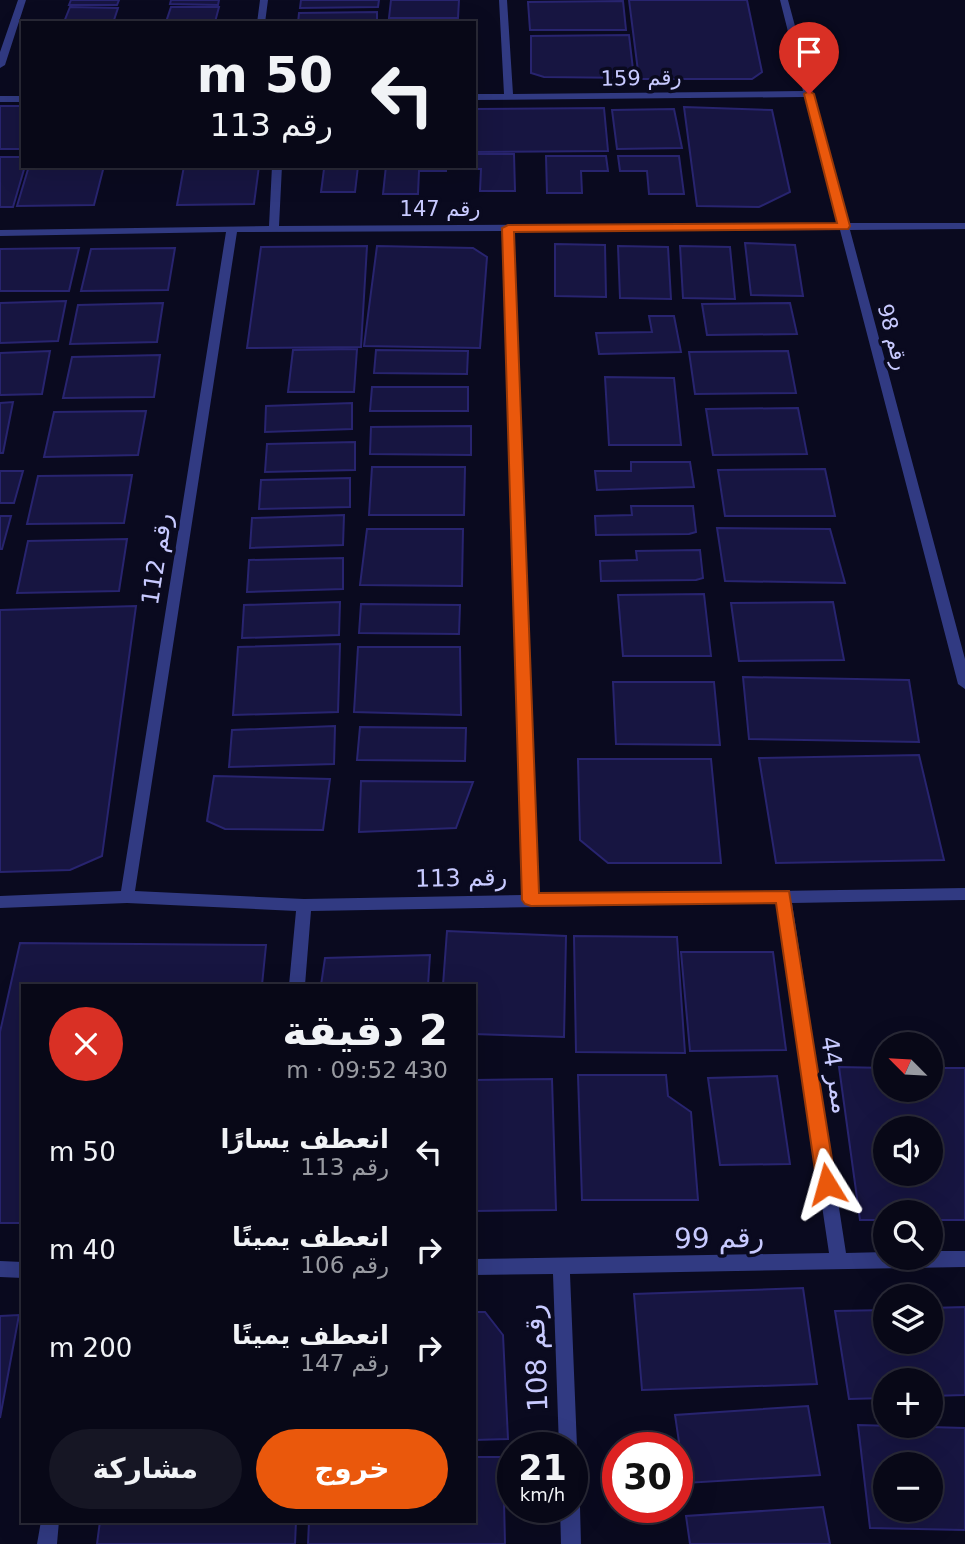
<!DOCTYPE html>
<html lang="ar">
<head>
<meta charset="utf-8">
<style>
  :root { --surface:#080817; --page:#161624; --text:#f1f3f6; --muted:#989aa1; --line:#292936; --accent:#ea580c }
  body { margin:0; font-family:"DejaVu Sans",Vazirmatn,sans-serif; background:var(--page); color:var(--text); direction:rtl; height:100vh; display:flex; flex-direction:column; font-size:26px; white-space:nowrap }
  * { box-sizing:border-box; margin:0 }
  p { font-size:23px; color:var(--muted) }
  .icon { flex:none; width:38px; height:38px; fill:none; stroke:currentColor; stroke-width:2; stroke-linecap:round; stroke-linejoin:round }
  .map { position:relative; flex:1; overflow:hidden; direction:ltr }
  .drawer { position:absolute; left:21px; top:984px; width:455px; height:539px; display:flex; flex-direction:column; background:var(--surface); border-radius:0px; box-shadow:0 7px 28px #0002,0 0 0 2px var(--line); direction:rtl }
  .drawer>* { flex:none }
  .guide { position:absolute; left:21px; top:21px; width:455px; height:147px; border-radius:0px; box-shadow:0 7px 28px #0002,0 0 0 2px var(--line); direction:rtl; background:#080817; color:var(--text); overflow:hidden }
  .needle { width:46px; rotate:294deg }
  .fabs { position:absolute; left:873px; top:1032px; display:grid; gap:14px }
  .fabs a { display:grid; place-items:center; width:70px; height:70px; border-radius:50%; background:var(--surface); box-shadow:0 7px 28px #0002,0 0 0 2px var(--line); font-size:35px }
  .speed { position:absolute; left:497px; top:1432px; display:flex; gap:14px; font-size:35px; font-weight:700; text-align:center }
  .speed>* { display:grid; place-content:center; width:91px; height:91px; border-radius:50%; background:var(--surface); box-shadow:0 7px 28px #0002,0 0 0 2px var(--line); line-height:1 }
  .speed small { font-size:18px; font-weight:400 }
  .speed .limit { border:10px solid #d22; background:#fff; color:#111 }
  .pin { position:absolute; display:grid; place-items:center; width:60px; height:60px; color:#fff; margin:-72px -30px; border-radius:50% 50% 50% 0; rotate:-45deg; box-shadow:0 0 7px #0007 }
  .pin .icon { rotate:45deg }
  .me { position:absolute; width:77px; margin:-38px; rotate:352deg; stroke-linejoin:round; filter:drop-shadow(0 0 5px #0008) }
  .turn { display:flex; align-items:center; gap:24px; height:147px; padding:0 28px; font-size:32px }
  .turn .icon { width:91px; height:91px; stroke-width:2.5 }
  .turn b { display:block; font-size:49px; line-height:60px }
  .round { display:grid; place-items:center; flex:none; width:74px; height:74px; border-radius:37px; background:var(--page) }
  .headline { display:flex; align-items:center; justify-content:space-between; height:119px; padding:0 28px }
  h1 { font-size:42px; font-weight:800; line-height:52px }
  .cta { display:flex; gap:14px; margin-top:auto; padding:14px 28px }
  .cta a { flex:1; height:80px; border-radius:42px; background:var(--accent); color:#fff; font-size:28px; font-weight:800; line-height:80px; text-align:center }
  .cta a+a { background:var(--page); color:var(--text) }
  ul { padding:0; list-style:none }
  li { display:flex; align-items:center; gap:21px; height:98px; padding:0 28px }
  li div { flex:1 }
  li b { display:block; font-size:26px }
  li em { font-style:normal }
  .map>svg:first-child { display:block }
</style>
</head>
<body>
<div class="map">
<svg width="965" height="1544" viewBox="0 0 965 1544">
  <rect width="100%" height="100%" fill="#0a0a1f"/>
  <path fill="#171541" stroke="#28246f" stroke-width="2" fill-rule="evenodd" d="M71,0H119L117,5H69Z
    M171,0H219L218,5L170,4Z
    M301,0H379L378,7L300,8Z
    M391,0H459L458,18H389Z
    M629,0H747L762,72L752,79H639Z
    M623,1L626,30H530L528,2Z
    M70,7L118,8L113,23L64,22Z
    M171,7H219L215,22H166Z
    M377,12V23H298L299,13Z
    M392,20L461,21V23H392Z
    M629,35L634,78L544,77L531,73V36Z
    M0,106H23V149H0Z
    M684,107L772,110L790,192L759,207L697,206Z
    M604,108L608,151L474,152V109Z
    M674,109L682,148L617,149L612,110Z
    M474,154H514L515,191H480L481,169H454V166H474Z
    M546,156H606L608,171H581L582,193H547Z
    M618,156H679L684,194H649L647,171H620Z
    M0,157H23V166H25L13,207H0Z
    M29,166H104L94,205L17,206Z
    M184,166H259L254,204L177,205Z
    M297,166H358L355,192H321L324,169H297Z
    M386,166H446V171H419L418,194H383Z
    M745,243L795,245L803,296L751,295Z
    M555,244L605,245L606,297L555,296Z
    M367,246L361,347L247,348L261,247Z
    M377,246L473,248L487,257L480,348L364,346Z
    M618,246L668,247L671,299L620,298Z
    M680,246L730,247L735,299L683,298Z
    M79,248L69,291H0V249Z
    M175,248L168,290L81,291L91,249Z
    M66,301L58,341L0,343V303Z
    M163,303L157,342L70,344L78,305Z
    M790,303L797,334L707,335L702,304Z
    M649,316H674L681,352L599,354L596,333L652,332Z
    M357,349L354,392H288L293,350Z
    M376,350L468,351L467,374L374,373Z
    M50,351L42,394L0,395V353Z
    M788,351L796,393L695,394L689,352Z
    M160,355L154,397L63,398L72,357Z
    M605,377L674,378L681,445H609Z
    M372,387H468V411H370Z
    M13,402L3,453H0V403Z
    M352,403V429L265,432L266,406Z
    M798,408L807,454L713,455L706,409Z
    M146,411L138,455L44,457L54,412Z
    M471,426V455L370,454L371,427Z
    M355,442V470L265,472L267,444Z
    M631,462H690L694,487L597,490L595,471H631Z
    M372,467H465L464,515H369Z
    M825,469L835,516H725L718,470Z
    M0,471H23L14,503H0Z
    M132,475L124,523L27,524L38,476Z
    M350,478V507L259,509L261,480Z
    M631,506H693L696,532L689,534L596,535L595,516L632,515Z
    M344,515L343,545L250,548L252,518Z
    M0,516H11L2,549H0Z
    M717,528L830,529L845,583L725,581Z
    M367,529H463L462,586L360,585Z
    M127,539L119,591L17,593L28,541Z
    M700,550L703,578L696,580L601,581L600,561L637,560L636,551Z
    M343,558V589L247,592L249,560Z
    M704,594L711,656H623L618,595Z
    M340,602L339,635L242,638L244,605Z
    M833,602L844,660L739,661L731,603Z
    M361,604L460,605L459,634L359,633Z
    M136,606L102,856L70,870L0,872V610Z
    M340,644L338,712L233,715L238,647Z
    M358,647H460L461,715L354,712Z
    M743,677L909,680L919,742L749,739Z
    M613,682H714L720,745L616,744Z
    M335,726L334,764L229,767L232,730Z
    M360,727L466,728L465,761L357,760Z
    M919,755L944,860L776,863L759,758Z
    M578,759H711L721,863H608L580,840Z
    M214,776L330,779L323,830L225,829L207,821Z
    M361,781L473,782L456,828L359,832Z
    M447,931L566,936L564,1037L474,1034V985H443Z
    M574,936L677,937L685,1053L576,1052Z
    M20,943L266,945L262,985H23V1223H0V1032Z
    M681,952H773L786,1050L690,1051Z
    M430,955L428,985H321L325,958Z
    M839,1067L886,1068V1090H931V1068H965V1220H931V1213H886V1220H860ZM886,1129H931V1174H886Z
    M578,1075H666L668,1096L691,1112L698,1200H582Z
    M777,1076L790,1164L720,1165L708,1078Z
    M552,1079L556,1210L474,1211V1080Z
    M803,1288L817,1384L642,1390L634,1294Z
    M965,1307V1395L931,1396V1381H886V1398L849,1399L835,1311L886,1310V1342H931V1308Z
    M474,1312H485L503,1335L508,1439L474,1440Z
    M19,1315L0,1418V1316Z
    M808,1406L820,1475L685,1483L675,1415Z
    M858,1425L965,1428V1530L870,1528ZM886,1465H931V1510H886Z
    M474,1457H503L505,1544H308L309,1521H474Z
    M823,1507L830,1544H690L686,1516Z
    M100,1521H296L295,1544H97Z"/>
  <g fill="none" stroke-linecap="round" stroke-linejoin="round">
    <path fill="#313a82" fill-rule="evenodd" d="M18,0H26L5,65L0,68V52Z
      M260,0H268L265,23H257Z
      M499,0H507L513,94L803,91L780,0H788L848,223H965V229L850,230L965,659V689L958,684L840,230L513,231L538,895L965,888V900L792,903L846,1253L886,1252V1258H931V1251H965V1267L570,1274L577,1447L572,1455V1447H559L553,1274L474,1275V1259L829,1253L777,903L311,911L305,985H289L296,911L127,903L0,908V896L121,891L226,232L0,236V230L269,226L272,166H282L279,226L838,223L805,97L474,100V94H504ZM503,231L523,895L304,899L135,891L237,232Z
      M0,96H23V102H0Z
      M0,1261L23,1262V1278L0,1277Z
      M572,1498L577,1500L580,1507L581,1544H561L560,1507H572Z
      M41,1521H59L57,1544H37Z"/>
  </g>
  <path fill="#ea580c" stroke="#983908" stroke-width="2" d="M809,91L814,94L850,226L848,229L514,232L539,893L789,891L836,1184L833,1190L827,1192L820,1190L817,1184L776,903L531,906L525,904L522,900L502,228L508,225L837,223L804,94Z"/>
  <g text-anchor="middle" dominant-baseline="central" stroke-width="7" stroke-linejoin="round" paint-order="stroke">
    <g font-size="21" fill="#c8caff" stroke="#0a0a1f">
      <text transform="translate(641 78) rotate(-1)">رقم 159</text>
      <text x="440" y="209">رقم 147</text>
      <text transform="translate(893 337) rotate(75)">رقم 98</text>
    </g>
    <g font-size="24" fill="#c8caff" stroke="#0a0a1f">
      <text transform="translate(157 559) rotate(-81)">رقم 112</text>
      <text transform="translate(461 878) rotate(-1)">رقم 113</text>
      <text transform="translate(835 1075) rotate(81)">ممر 44</text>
    </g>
    <g font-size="28" fill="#c8caff" stroke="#0a0a1f">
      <text transform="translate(719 1238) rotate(-1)">رقم 99</text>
      <text transform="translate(536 1358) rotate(-92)">رقم 108</text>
    </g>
  </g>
</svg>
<div class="fabs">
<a><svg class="needle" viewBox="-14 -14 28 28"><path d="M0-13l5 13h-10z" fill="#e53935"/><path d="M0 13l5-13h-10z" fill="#989aa1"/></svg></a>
<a><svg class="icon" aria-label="sound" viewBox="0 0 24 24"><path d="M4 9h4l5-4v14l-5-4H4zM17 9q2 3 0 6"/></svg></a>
<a><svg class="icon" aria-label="search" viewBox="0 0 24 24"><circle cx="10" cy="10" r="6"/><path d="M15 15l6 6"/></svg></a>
<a><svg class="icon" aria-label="layers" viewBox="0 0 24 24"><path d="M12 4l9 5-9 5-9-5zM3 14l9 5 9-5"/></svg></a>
<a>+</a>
<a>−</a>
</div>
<div class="speed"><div>21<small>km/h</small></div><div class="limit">30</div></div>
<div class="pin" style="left:809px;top:94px;background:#d93025"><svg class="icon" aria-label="arrive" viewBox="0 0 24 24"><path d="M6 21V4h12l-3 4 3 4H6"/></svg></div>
<svg class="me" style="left:827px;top:1184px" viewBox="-20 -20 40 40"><path d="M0-17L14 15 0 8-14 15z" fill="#ea580c" stroke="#fff" stroke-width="4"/></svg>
<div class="guide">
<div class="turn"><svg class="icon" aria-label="left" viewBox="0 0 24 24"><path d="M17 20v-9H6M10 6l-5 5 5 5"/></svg><div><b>50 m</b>رقم 113</div></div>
</div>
<section class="drawer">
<div class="headline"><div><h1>2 دقيقة</h1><p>430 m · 09:52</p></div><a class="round" style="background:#d93025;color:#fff"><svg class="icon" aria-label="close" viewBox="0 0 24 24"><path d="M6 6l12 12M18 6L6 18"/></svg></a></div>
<ul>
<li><svg class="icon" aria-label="left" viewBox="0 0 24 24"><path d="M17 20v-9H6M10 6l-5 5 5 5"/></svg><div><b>انعطف يسارًا</b><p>رقم 113</p></div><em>50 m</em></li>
<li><svg class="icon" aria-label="right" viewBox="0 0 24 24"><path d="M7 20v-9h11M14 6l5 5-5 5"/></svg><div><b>انعطف يمينًا</b><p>رقم 106</p></div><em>40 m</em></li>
<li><svg class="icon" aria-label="right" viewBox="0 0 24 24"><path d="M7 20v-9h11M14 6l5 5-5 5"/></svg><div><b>انعطف يمينًا</b><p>رقم 147</p></div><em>200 m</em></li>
</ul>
<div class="cta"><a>خروج</a><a>مشاركة</a></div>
</section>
</div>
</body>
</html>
